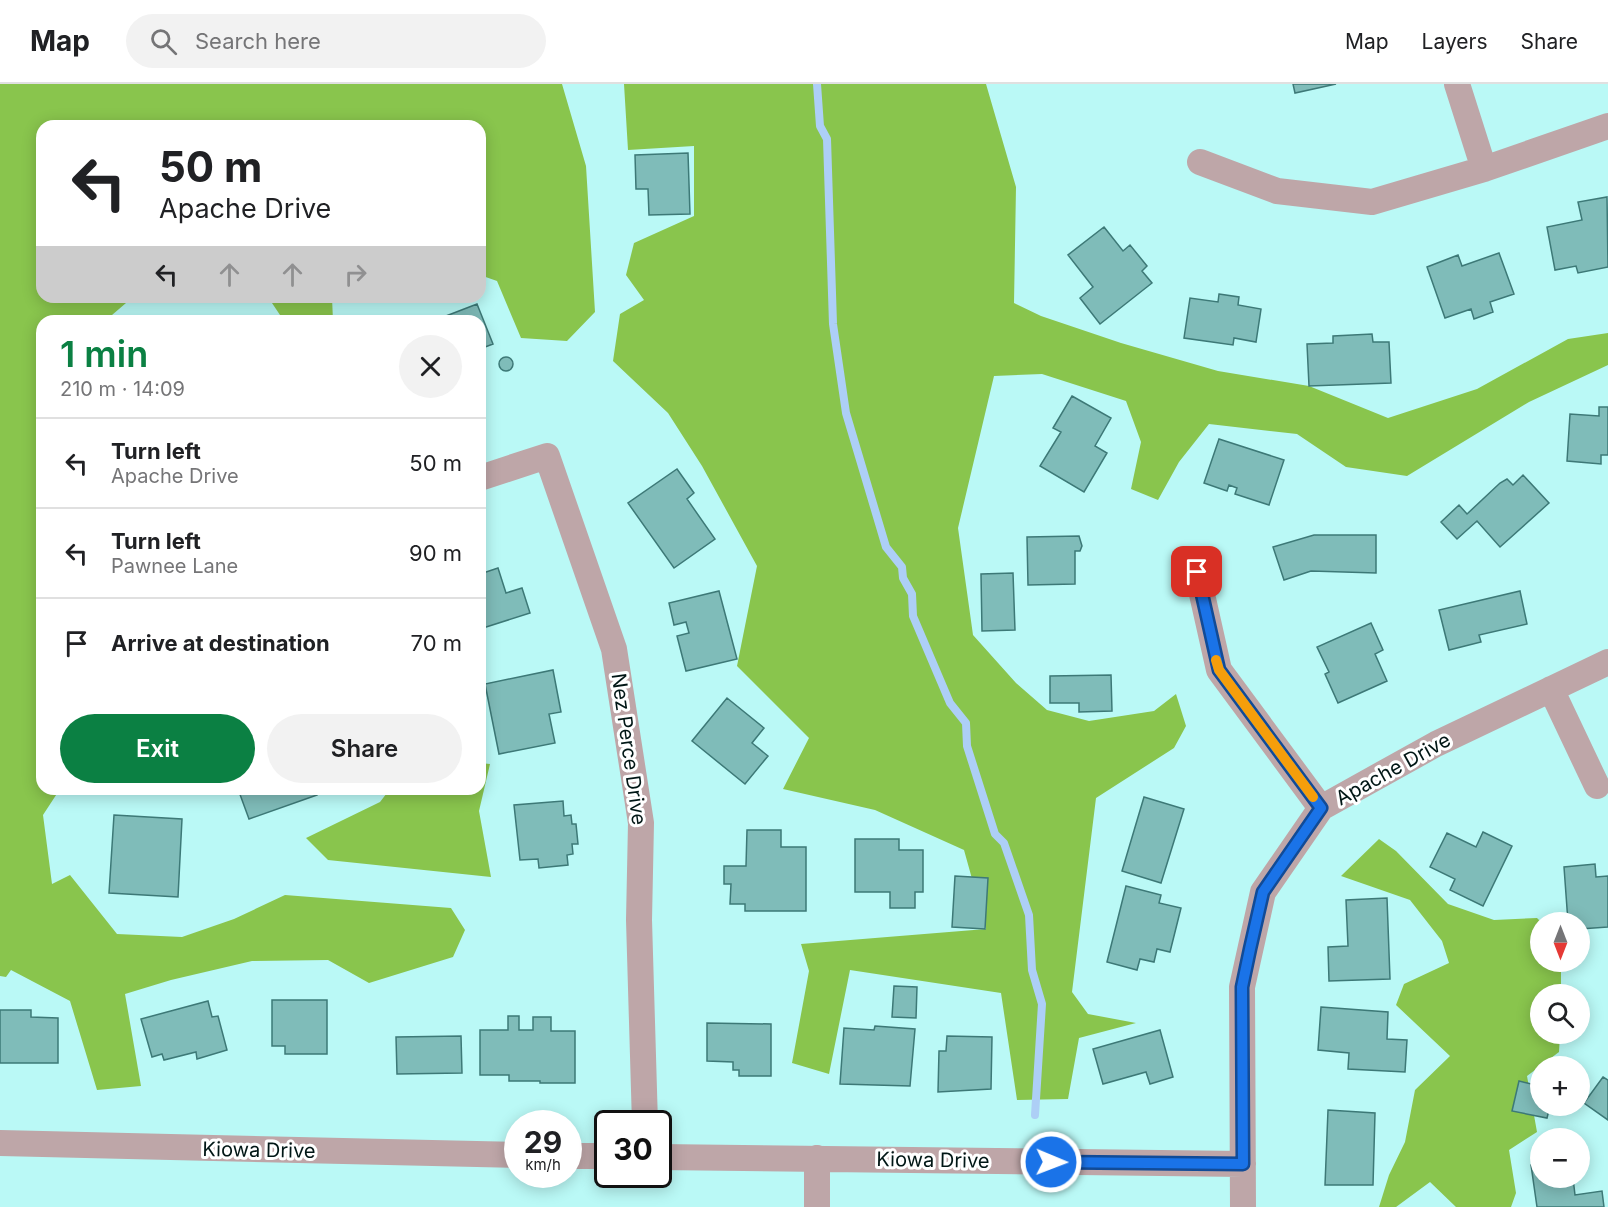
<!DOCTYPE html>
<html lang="en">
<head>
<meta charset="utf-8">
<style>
  :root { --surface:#fff; --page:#f2f2f2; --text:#202124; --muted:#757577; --line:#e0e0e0; --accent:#0b8043 }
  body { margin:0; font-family:Inter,sans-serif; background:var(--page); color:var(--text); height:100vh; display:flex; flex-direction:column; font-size:22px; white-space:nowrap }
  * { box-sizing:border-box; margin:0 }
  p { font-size:20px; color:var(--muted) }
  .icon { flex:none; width:33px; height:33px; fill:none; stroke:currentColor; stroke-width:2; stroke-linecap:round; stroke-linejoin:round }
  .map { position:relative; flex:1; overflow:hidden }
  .details { position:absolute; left:36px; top:231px; width:450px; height:480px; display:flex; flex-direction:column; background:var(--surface); border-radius:18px; box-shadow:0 3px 15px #0003 }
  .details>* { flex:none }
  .top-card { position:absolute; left:36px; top:36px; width:450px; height:183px; border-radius:18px; box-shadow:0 3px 15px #0003; background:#fff; color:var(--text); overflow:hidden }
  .needle { width:39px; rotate:180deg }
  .fabs { position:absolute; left:1530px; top:828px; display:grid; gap:12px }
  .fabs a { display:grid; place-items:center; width:60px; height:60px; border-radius:50%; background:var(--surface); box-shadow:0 3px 15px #0003; font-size:30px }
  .speed { position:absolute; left:504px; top:1026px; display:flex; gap:12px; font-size:30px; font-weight:700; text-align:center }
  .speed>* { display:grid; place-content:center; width:78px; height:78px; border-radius:50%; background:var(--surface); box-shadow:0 3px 15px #0003; line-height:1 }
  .speed small { font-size:15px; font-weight:400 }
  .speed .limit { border:3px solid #111; border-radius:9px; background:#fff; color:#111 }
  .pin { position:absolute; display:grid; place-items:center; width:51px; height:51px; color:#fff; margin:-26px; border-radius:12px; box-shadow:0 3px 9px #0006 }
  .me { position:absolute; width:66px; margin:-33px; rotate:91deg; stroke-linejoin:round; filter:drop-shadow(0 0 4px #0008) }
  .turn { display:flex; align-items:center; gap:21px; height:126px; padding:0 24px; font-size:27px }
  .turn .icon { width:78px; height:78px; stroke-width:2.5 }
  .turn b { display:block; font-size:42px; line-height:51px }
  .lanes { display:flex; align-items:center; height:57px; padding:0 24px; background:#0003; justify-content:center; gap:30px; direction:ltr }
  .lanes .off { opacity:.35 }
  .round { display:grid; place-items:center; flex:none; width:63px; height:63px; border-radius:32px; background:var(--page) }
  .headline { display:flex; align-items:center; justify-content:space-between; height:102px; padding:0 24px }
  h1 { font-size:36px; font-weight:600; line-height:45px; color:var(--accent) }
  .primary-button { display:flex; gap:12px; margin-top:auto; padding:12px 24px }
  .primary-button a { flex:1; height:69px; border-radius:36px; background:var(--accent); color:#fff; font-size:24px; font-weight:600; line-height:69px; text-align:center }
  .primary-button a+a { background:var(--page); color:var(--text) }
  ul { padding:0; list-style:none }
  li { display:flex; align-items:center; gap:18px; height:90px; padding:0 24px; border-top:2px solid var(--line) }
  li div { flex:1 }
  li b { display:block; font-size:22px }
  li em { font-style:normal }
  header { display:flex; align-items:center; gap:36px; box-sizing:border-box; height:84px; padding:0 30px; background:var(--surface); border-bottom:2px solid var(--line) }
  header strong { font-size:28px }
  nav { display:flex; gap:33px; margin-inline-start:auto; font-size:21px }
  .search { width:420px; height:54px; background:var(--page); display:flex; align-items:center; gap:15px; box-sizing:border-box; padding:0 21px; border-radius:33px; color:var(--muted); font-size:22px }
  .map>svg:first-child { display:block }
</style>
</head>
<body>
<header>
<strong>Map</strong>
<div class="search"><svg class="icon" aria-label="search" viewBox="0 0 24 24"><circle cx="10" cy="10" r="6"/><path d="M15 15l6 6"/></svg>Search here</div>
<nav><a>Map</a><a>Layers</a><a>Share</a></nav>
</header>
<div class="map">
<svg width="1608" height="1123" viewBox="0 0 1608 1123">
  <rect width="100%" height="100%" fill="#baf9f6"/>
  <path fill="#89c54d" d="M0,0H562L586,82L595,228L567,257L521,254L497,197L480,191V42H42V213H133L105,237H42V705H60L43,731L52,800L70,791L117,850L182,853L234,835L285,811L451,824L465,846L453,873L369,899L328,876L252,877L171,896L125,910L141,1002L97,1006L70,917L11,886L6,893L0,892Z
    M624,0H986L1016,103L1014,219L1041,232L1121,259L1218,287L1309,302L1388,334L1477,305L1568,255L1608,249V281L1529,318L1407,392L1346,383L1297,350L1209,340L1179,378L1158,416L1131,405L1141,358L1126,317L1042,290L994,292L958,444L973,551L1016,599L1047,626L1089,637L1154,627L1176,610L1186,642L1174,664L1096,714L1072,908L1088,930L1136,939L1079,954L1068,1015L1017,1016L1001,909L850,886L829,990L792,979L809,887L801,860L986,845L964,766L875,726L783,705L809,654L737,582L757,482L702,382L668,329L613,277L620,230L644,216L626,191L634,159L694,132V62L628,66Z
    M268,213H332L333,237H284Z
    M480,679L490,680L479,727L491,793L328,776L306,754L380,718L390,705H480Z
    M1379,755L1396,767L1448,820L1494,836L1537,834L1541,838L1540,878H1561V910H1540V950H1560L1559,968L1527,992L1537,1048L1509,1066L1516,1109L1511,1123H1456L1430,1098L1396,1123H1379L1389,1091L1405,1058L1415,1006L1450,972L1396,921L1404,900L1449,879L1442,857L1410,816L1341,792Z"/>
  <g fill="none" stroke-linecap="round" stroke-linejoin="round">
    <path stroke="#adcff6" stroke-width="8" d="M817,0L820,42L827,55L833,240L846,329L886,463L902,483L903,494L912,510L913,532L950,619L966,639L967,662L995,750L1004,759L1029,831L1032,886L1042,920L1035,1031"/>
  </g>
  <path fill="#7fbcb9" stroke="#3d7977" stroke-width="1.5" d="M1293,0H1336L1295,9Z
    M688,69L690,130L649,131L648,105H636L635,71Z
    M1607,113L1608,183L1578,189L1576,182L1555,186L1547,143L1582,136L1578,118Z
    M1104,143L1123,167L1130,161L1147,182L1142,187L1152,199L1100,240L1080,214L1093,203L1068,171Z
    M1499,169L1514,210L1490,218L1493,228L1474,235L1471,225L1445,234L1427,183L1458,171L1462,182Z
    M1219,210L1239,213L1238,221L1261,225L1256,258L1234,254L1233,261L1184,254L1190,214L1218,218Z
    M477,220L493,260L480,265V237H433Z
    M1372,250L1373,258H1389L1391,299L1309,302L1307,260L1333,259V252Z
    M499 280a7 7 0 1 1 14 0a7 7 0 1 1-14 0Z
    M1072,312L1111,334L1095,362L1107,369L1084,408L1040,382L1061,348L1053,344Z
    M1599,323H1608V371H1601V380L1567,377L1570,330L1599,332Z
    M1219,355L1284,376L1269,421L1235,410L1237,404L1229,401L1227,407L1204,399Z
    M677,385L694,409L687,415L715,455L674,484L628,419Z
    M1523,391L1549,419L1500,463L1477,437L1457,455L1441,438L1459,421L1467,430L1500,399L1507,395L1513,401Z
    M1314,451H1376V489L1311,487L1284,496L1273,463Z
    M1079,452L1082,462L1080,467H1075V500L1028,501L1027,453Z
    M498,484L506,509L522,504L530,529L480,545V490Z
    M1013,489L1015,546L982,547L981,490Z
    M719,507L737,575L686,587L677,552L689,549L686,538L674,541L669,519Z
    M1520,507L1527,540L1479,551L1481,558L1449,566L1439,526Z
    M1371,539L1383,566L1375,570L1387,597L1338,619L1325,590L1329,588L1317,563Z
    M553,586L561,628L549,630L555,659L499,670L485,600Z
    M1111,591L1112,627L1079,628V619H1050V592Z
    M727,614L764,644L752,659L768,672L745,700L692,657Z
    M238,705H315L317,711L249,735Z
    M1144,713L1184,725L1161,799L1122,787Z
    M563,717L564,732L571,731L572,740H576L578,760H572L573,770L567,771L568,781L539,784L538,775L520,776L514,721Z
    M114,731L182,735L178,813L109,809Z
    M747,746H781V763H806V827H745V820H730L731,800H724V782H746Z
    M1483,748L1512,762L1483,822L1450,806L1455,795L1430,783L1447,749L1476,763Z
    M855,755H899V766H923V808H915V824H890V808H855Z
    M1595,780L1596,793L1608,792V843L1580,845V838H1568L1564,783Z
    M955,792L988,794L985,845L952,843Z
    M1126,802L1161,811L1159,819L1181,824L1170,868L1157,865L1154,878L1140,875L1137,886L1107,878Z
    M1387,814L1390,895L1329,897L1328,863L1348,862L1346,816Z
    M894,902L917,903L916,934L892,933Z
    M272,916H327V970H285V962H272Z
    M208,917L212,933L218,932L227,966L197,975L196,968L164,976L162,970L152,973L141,935Z
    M1321,923L1388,928L1387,955L1407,956L1405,988L1348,985L1349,969L1318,966Z
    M0,926H31V933L58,934V979H0Z
    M508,932H519V946H533V933H551V947H575V999H540V997H509V991H480V946H508Z
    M707,939L771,940V992H739V986H733V978L707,977Z
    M875,942L915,945L910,1002L840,1000L844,944L874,946Z
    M1160,946L1173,993L1150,1000L1146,988L1103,1000L1093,965Z
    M461,952L462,989L397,990L396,953Z
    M947,952L992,953L991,1005L938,1008L939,967H946Z
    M1603,993L1608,996V1036L1584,1019Z
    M1519,997L1540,1002V1022H1550L1547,1034L1512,1027Z
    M1328,1026L1375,1029L1373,1101H1325Z
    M1540,1080V1094H1573L1575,1111L1602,1107L1604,1123H1537L1531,1081Z"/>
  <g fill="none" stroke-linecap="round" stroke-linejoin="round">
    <path stroke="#bea6a8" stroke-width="26" d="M1457,0L1484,85
      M1200,78L1277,107L1372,118L1484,85L1608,42
      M480,394L547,372L614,565L641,739L639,836L645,1040
      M1197,488L1219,586L1321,724
      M1551,605L1597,702
      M0,1059L518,1071
      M568,1072H608
      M658,1073L1243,1080
      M817,1074V1123
      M1243,1123L1242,903L1263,808L1321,724L1436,660L1608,578"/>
  </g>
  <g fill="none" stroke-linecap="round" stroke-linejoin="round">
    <defs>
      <path id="route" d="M1051,1078L1243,1080L1242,903L1250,865L1263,808L1321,724L1219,586L1197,488"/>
    </defs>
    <use href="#route" stroke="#114b97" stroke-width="15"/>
    <use href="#route" stroke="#1a73e8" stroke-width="10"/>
    <path stroke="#f59e0b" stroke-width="10" d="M1216,576L1219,586L1313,713"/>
  </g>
  <g text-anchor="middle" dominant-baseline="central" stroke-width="6" stroke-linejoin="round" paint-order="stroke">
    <g font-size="20" fill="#001615" stroke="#fff">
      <text transform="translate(629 665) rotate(82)">Nez Perce Drive</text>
      <text transform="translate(1393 685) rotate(-29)">Apache Drive</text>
      <text transform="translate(259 1066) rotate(1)">Kiowa Drive</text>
      <text transform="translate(933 1076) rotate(1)">Kiowa Drive</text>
    </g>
  </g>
</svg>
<div class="fabs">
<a><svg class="needle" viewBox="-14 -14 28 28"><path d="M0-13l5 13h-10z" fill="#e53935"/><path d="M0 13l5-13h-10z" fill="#757577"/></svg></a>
<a><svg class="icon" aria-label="search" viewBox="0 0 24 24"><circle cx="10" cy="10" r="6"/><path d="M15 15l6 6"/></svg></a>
<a>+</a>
<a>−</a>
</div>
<div class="speed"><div>29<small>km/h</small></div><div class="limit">30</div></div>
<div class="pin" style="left:1197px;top:488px;background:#d93025"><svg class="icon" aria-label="arrive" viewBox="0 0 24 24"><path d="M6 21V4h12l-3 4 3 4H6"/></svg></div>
<svg class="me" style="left:1051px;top:1078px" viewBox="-20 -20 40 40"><circle r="17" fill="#1a73e8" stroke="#fff" stroke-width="3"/><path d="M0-11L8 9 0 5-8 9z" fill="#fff"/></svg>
<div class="top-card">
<div class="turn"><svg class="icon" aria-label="left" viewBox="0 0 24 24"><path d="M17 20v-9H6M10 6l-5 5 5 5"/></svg><div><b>50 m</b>Apache Drive</div></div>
<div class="lanes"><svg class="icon" aria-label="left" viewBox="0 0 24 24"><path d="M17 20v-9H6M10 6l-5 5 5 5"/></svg><svg class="icon off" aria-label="ahead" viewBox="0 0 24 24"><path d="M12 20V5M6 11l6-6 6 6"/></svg><svg class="icon off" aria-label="ahead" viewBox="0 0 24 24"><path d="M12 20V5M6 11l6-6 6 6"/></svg><svg class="icon off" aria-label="right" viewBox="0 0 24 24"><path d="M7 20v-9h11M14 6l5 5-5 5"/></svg></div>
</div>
<section class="details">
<div class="headline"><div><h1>1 min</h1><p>210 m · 14:09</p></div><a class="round"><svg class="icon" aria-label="close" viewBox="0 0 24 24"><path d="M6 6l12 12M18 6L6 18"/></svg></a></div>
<ul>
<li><svg class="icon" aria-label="left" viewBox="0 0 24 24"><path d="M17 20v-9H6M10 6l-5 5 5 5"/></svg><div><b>Turn left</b><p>Apache Drive</p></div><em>50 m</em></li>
<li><svg class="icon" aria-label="left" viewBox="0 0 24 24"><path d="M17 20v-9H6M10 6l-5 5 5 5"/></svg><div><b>Turn left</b><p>Pawnee Lane</p></div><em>90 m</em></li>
<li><svg class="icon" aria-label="arrive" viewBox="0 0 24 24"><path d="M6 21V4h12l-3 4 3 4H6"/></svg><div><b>Arrive at destination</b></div><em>70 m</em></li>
</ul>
<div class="primary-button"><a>Exit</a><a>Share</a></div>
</section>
</div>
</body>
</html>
